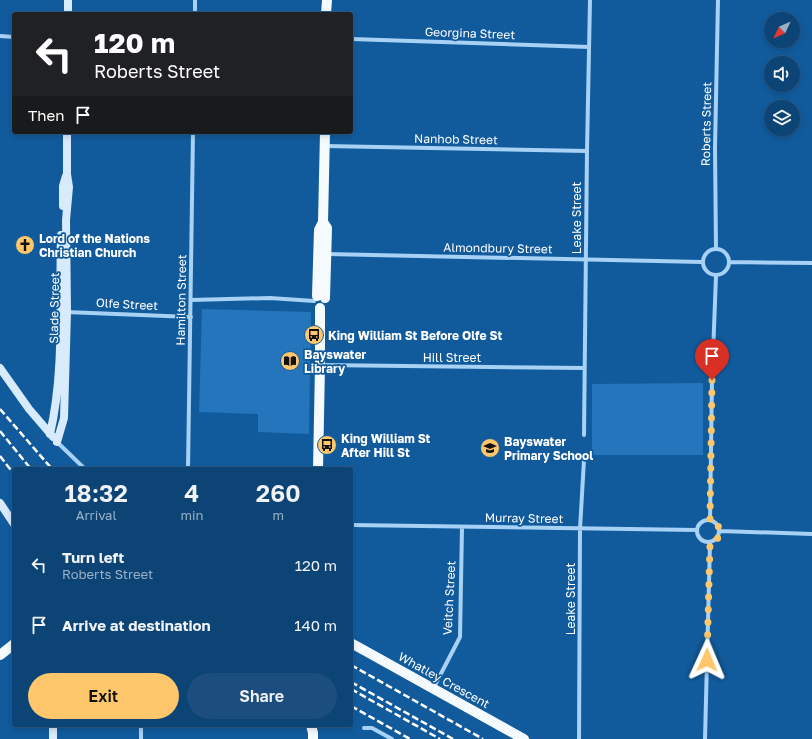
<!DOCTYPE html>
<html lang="en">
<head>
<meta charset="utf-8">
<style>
  :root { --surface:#0d4476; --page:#1b4e7e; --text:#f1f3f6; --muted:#9ab0c5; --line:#2d5c88; --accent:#ffc76b }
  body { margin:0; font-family:"Golos Text",sans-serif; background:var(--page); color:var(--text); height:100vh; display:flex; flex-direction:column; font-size:15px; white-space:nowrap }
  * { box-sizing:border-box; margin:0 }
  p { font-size:13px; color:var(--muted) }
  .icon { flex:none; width:22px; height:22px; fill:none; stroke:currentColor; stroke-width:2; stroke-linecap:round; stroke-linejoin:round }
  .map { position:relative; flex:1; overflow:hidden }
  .panel { position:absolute; left:12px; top:467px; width:341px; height:260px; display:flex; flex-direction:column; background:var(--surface); border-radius:4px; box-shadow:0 2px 6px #0003,0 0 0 1px var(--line) }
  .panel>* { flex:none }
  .guide { position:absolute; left:12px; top:12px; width:341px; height:122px; border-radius:4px; box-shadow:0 2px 6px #0003,0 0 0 1px var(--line); background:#202124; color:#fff; overflow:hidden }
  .needle { width:26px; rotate:226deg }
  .controls { position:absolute; left:764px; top:12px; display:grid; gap:8px }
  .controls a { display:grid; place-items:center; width:36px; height:36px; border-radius:50%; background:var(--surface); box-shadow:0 2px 6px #0003,0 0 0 1px var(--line); font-size:20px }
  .pin { position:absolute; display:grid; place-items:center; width:34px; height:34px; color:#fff; margin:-41px -17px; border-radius:50% 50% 50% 0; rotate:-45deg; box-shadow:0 0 4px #0007 }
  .pin .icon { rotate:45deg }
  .me { position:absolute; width:44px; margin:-22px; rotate:1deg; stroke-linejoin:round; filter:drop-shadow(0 0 3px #0008) }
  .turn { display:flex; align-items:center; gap:14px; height:84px; padding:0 16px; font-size:18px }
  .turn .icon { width:52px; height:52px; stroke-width:2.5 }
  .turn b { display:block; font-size:28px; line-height:34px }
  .then { display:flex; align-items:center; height:38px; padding:0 16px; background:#0003; gap:8px; font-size:15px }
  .eta { display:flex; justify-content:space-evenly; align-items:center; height:68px; text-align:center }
  .eta b { font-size:24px; font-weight:600; line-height:28px }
  .primary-button { display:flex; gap:8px; margin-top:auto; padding:8px 16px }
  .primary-button a { flex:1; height:46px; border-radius:24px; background:var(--accent); color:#111; font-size:16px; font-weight:600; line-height:46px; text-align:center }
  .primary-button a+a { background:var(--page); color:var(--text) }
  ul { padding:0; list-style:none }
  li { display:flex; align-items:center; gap:12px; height:60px; padding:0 16px }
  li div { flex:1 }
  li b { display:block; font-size:15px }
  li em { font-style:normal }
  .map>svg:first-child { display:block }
</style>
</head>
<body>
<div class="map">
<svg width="812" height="739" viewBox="0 0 812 739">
  <rect width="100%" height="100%" fill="#115b9d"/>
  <path fill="#2475bc" d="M202,309L311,312L309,434L258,432V414L199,412Z
    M703,383V455H592V384Z"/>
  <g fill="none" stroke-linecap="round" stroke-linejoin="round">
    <path stroke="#a7d1f5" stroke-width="4" d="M195,14V0
      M0,36L14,37
      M351,39L589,47
      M325,146L587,151
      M703 262a13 13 0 1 1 26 0a13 13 0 1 1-26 0Z
      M716,249L715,148L718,0
      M327,254L702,262
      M730,262L812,263
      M191,300L270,298L314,301
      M66,312L191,317
      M321,365L584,368
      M584,435L587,151L590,0
      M57,442L85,469
      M188,469L193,132
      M697 531a11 11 0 1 1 22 0a11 11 0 1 1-22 0Z
      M710,520L712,380L716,276
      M351,525L697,530
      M720,531L812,534
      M433,689L460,637L462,527
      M364,728H372L392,739
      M141,739V725
      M579,739L580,529L584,460
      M705,739L710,543"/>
    <path stroke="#d7ebfd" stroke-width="8" d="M68,14V0
      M63,206V186L66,176
      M0,368L29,409L53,437
      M50,434C65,369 59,301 61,235
      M57,442L64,418L67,312L66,220L69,187L67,174V132
      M0,503L14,524
      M53,739V725"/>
    <path stroke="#f5faff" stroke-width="10" d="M326,14L327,0
      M323,222L327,228L325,298
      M317,296L319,230L323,222L325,132
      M318,469L320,365V308
      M351,643L524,739
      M0,655L14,644
      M311,725L313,733V739"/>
    <path stroke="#fff" stroke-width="2.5" stroke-dasharray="7 3" stroke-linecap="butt" d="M0,409L52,469
      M0,431L31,469
      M0,456L14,474
      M351,665L483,739
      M351,682L453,739
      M351,689L440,739
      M351,706L410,739"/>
  </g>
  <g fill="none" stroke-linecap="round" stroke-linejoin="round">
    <path stroke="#ffc76b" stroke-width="7" stroke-dasharray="0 12.6" d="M707,660L710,543L718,538L720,531L717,523L710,520L712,380"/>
  </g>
  <defs>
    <symbol id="church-disc" viewBox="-11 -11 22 22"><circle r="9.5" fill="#ffc76b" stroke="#115b9d"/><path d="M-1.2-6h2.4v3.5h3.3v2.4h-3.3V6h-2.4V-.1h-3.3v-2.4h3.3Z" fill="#111"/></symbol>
    <symbol id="bus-disc" viewBox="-11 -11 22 22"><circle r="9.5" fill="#ffc76b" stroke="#115b9d"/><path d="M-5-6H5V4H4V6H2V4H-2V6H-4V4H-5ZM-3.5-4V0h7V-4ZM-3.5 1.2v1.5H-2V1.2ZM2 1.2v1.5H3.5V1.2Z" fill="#111"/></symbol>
    <symbol id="library-disc" viewBox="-11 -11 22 22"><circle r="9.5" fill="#ffc76b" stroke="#115b9d"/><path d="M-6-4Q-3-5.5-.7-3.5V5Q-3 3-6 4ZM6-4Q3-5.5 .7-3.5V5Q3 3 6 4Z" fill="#111"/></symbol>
    <symbol id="school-disc" viewBox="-11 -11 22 22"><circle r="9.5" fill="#ffc76b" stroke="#115b9d"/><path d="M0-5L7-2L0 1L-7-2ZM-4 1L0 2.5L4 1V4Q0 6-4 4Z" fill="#111"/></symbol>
  </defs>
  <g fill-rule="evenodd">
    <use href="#church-disc" x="14" y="234" width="22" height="22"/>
    <use href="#bus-disc" x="303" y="324" width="22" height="22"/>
    <use href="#library-disc" x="279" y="350" width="22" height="22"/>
    <use href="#bus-disc" x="316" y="434" width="22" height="22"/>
    <use href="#school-disc" x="479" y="437" width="22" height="22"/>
  </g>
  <g text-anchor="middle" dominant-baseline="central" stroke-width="3.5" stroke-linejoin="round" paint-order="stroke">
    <g font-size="12" fill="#fff" stroke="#115b9d">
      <text transform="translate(470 33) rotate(2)">Georgina Street</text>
      <text transform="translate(706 124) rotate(-89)">Roberts Street</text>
      <text transform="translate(456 139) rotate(1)">Nanhob Street</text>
      <text transform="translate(576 218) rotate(-90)">Leake Street</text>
      <text transform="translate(498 248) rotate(1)">Almondbury Street</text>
      <text transform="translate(181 300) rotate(-89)">Hamilton Street</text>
      <text transform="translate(127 304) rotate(3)">Olfe Street</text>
      <text transform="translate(54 308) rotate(-89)">Slade Street</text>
      <text x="452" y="357">Hill Street</text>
      <text transform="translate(524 518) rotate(1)">Murray Street</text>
      <text transform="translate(449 598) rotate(-87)">Veitch Street</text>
      <text transform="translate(570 599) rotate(-90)">Leake Street</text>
      <text transform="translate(444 680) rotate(29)">Whatley Crescent</text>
    </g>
    <g font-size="12" font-weight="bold" fill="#fff" stroke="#115b9d" text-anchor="start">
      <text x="39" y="238">Lord of the Nations<tspan x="39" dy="14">Christian Church</tspan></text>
      <text x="328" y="335">King William St Before Olfe St</text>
      <text x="304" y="354">Bayswater<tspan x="304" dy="14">Library</tspan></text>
      <text x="341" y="438">King William St<tspan x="341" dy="14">After Hill St</tspan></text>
      <text x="504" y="441">Bayswater<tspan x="504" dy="14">Primary School</tspan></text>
    </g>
  </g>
</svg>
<div class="controls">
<a><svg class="needle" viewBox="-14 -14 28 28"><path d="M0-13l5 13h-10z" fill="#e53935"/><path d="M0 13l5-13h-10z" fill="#9ab0c5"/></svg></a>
<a><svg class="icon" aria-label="sound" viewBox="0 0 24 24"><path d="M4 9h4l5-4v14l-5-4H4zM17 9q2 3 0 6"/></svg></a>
<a><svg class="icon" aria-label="layers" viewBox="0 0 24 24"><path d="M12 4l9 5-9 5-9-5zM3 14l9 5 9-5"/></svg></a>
</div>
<div class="pin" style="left:712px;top:380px;background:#d93025"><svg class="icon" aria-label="arrive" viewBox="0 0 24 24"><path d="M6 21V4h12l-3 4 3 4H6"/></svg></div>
<svg class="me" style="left:707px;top:660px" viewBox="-20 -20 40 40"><path d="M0-17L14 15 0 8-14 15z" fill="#ffc76b" stroke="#fff" stroke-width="4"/></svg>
<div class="guide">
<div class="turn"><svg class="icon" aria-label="left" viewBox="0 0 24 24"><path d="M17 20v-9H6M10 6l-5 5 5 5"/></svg><div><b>120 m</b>Roberts Street</div></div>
<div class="then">Then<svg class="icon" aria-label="arrive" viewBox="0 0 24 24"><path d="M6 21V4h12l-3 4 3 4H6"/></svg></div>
</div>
<section class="panel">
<div class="eta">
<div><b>18:32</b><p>Arrival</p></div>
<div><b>4</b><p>min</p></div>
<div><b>260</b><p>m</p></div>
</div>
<ul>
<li><svg class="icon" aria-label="left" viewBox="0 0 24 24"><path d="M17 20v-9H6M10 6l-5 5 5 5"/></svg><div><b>Turn left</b><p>Roberts Street</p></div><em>120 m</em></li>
<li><svg class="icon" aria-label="arrive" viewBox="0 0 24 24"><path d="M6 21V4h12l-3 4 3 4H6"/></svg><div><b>Arrive at destination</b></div><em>140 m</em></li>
</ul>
<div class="primary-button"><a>Exit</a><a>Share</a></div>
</section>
</div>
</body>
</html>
